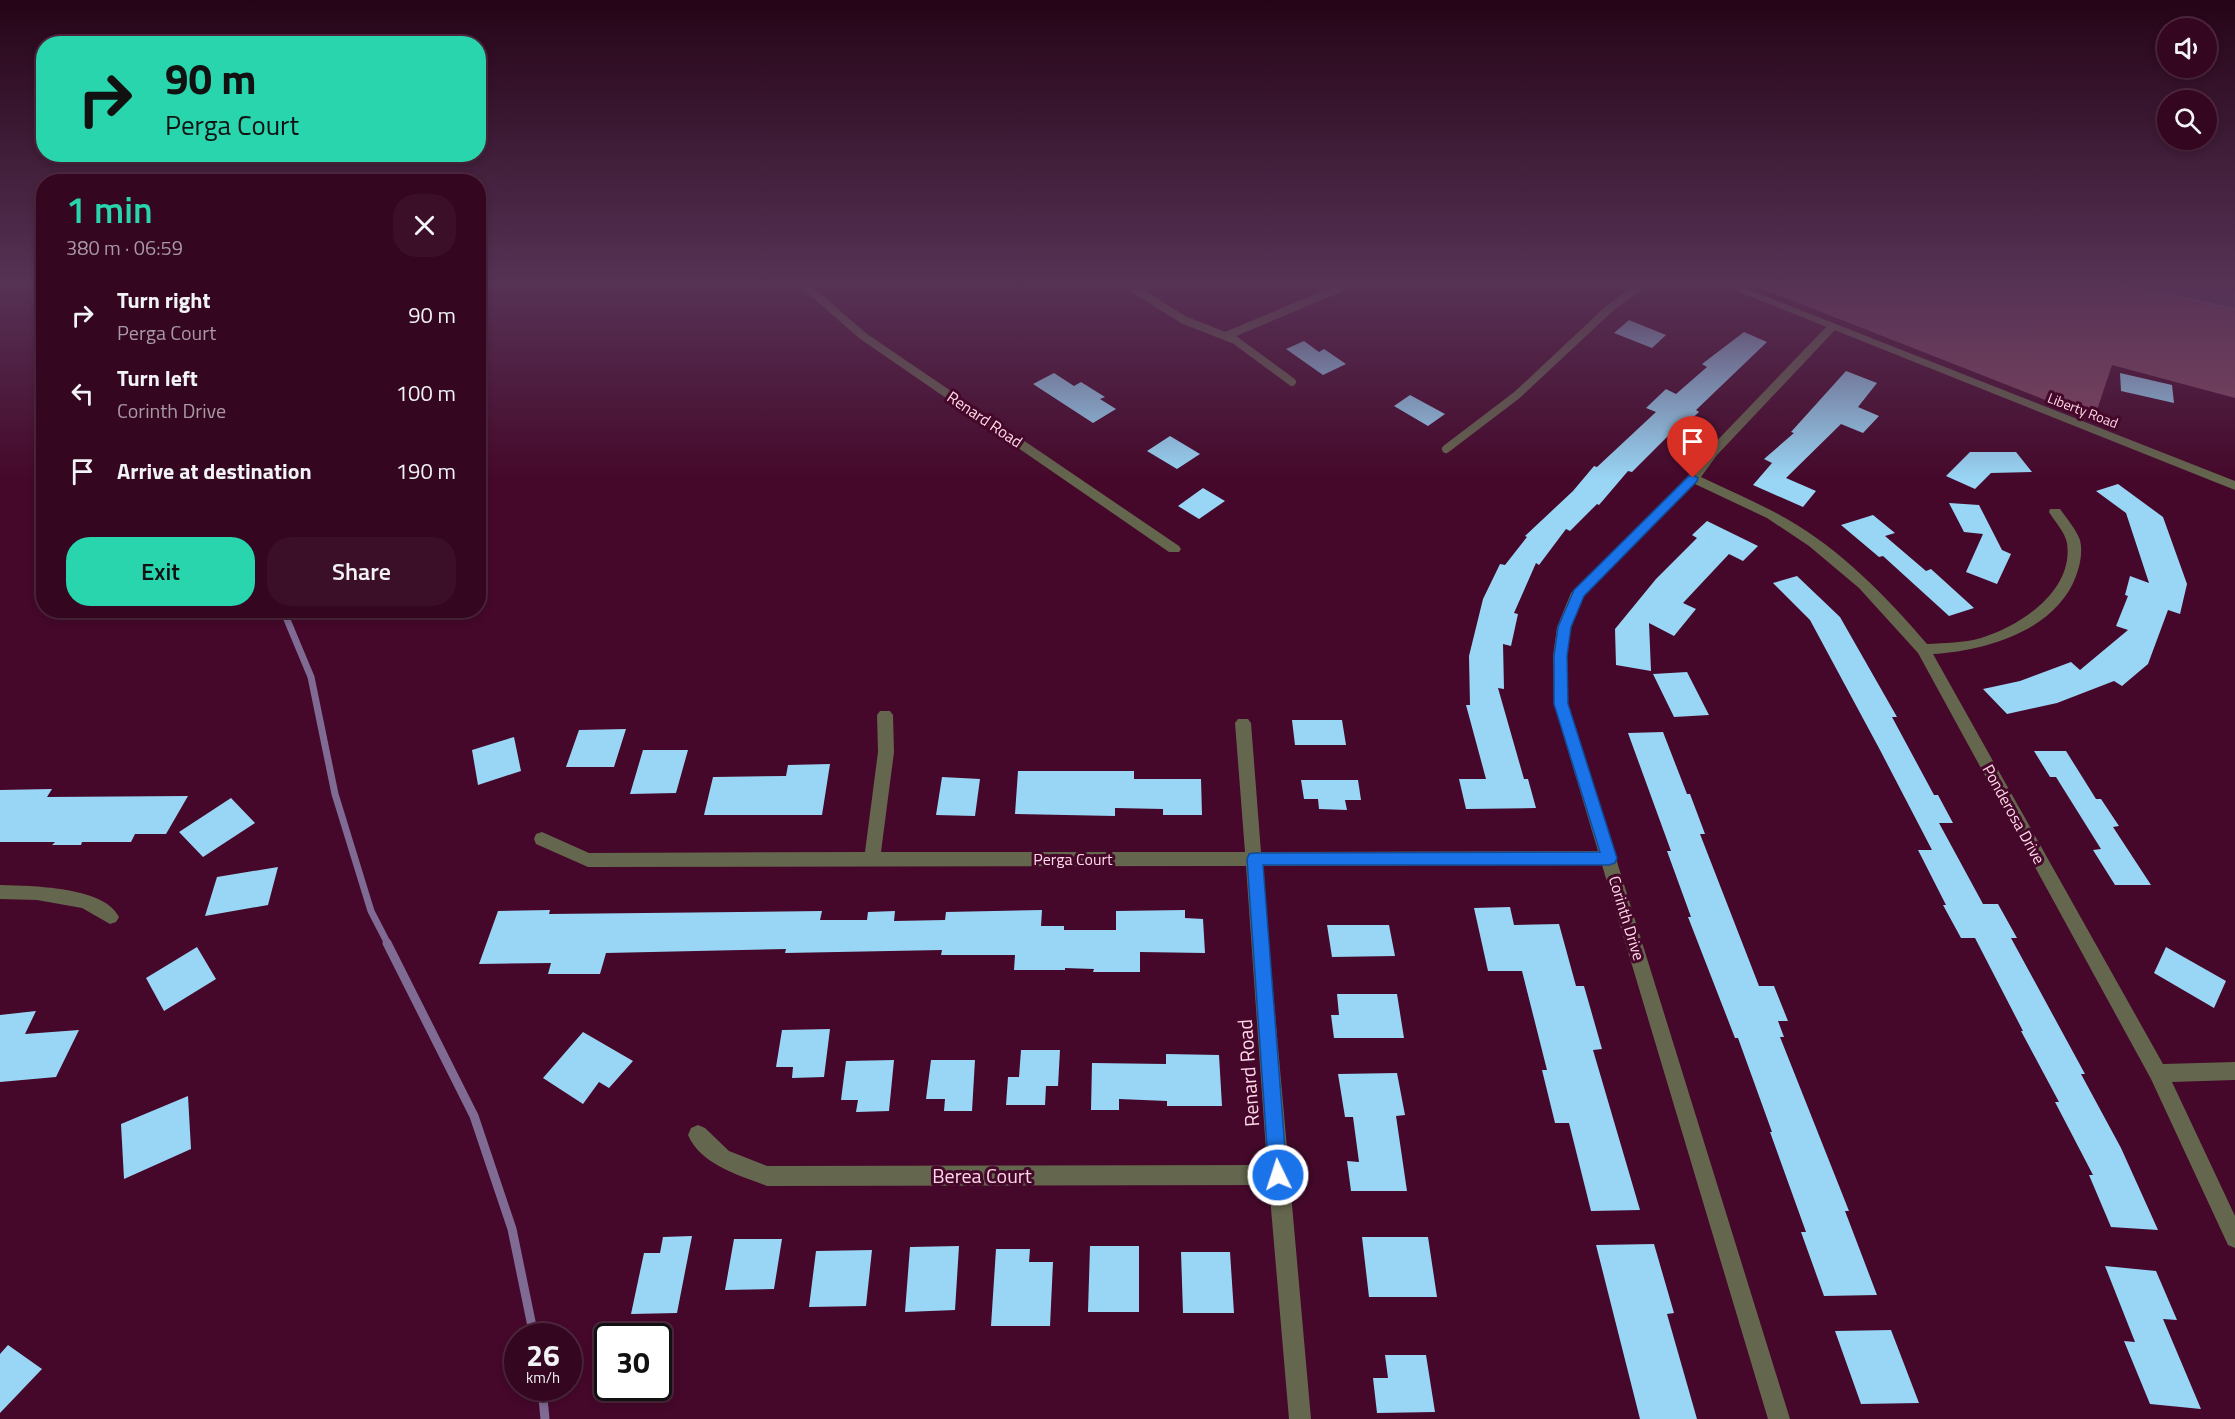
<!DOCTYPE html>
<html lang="en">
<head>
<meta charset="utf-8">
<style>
  :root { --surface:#340620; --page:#3c0f29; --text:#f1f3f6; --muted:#a999a5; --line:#4e273e; --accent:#28d5ad }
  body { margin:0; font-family:"Titillium Web",sans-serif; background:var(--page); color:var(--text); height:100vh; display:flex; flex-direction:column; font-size:22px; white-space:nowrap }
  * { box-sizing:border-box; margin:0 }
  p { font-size:20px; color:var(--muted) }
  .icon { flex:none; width:33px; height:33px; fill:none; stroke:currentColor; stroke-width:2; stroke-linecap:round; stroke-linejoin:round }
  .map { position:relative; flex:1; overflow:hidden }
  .side { position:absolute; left:36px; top:174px; width:450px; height:444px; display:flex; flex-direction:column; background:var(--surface); border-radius:24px; box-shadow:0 3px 9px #0003,0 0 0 2px var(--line) }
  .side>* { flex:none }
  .guide { position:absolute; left:36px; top:36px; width:450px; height:126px; border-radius:24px; box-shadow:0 3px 9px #0003,0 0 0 2px var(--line); background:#28d5ad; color:#111; overflow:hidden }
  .tools { position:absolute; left:2157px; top:18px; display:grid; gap:12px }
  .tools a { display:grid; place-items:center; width:60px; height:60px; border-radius:50%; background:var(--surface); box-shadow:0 3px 9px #0003,0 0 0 2px var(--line); font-size:30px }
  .speed { position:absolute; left:504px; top:1323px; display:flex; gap:12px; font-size:30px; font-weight:700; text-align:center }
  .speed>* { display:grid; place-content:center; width:78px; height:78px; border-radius:50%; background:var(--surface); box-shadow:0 3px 9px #0003,0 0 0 2px var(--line); line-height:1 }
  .speed small { font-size:15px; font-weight:400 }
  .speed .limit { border:3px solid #111; border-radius:9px; background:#fff; color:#111 }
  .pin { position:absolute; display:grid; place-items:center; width:51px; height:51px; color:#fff; margin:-62px -26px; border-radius:50% 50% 50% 0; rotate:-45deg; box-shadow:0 0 6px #0007 }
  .pin .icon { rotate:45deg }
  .me { position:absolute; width:66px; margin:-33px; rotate:356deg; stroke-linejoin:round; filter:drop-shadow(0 0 4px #0008) }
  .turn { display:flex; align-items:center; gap:21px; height:126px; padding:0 30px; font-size:27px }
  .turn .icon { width:78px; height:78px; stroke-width:2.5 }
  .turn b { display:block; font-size:42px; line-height:51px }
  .round { display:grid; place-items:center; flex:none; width:63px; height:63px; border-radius:24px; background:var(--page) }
  .overview { display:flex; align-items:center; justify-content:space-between; height:102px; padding:0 30px }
  h1 { font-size:36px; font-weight:600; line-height:45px; color:var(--accent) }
  .primary-button { display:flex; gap:12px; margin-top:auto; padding:12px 30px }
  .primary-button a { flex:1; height:69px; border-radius:24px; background:var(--accent); color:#111; font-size:24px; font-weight:600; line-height:69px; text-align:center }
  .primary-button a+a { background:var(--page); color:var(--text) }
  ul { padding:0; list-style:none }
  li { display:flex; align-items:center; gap:18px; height:78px; padding:0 30px }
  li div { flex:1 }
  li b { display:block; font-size:22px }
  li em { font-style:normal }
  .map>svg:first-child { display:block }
</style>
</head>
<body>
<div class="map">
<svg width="2235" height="1419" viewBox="0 0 2235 1419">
  <rect width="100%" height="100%" fill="#45082a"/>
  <path fill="#824862" d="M1745,282H2085L2147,290L2235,309V398L2112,365L2094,419Z"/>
  <path fill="#483c70" stroke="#7f6b94" stroke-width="1.5" d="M2085,282H2235V309L2147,290Z"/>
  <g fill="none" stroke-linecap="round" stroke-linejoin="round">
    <path stroke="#7f6b94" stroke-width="7" d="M283,610L311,677L335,794L371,911L388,944"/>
    <path stroke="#7f6b94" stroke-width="9" d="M387,943L474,1116L512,1229L534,1336
      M542,1388L545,1419"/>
  </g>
  <path fill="#99d6f6" d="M1629,320L1666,335L1652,348L1614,333Z
    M1744,332L1767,342L1696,410L1699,412L1685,425L1681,423L1632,472L1628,471L1599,505L1597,504L1570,531L1566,529L1539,565L1536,563L1514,613L1518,614L1511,646L1503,644L1504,689L1498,688L1524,779H1528L1536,808L1466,809L1459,779H1486L1466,705H1470L1469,656L1483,599L1500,564L1505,565L1527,537L1525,536L1573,491L1594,466L1597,467L1656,412L1646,408L1666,389L1676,394L1707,367L1702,364Z
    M1304,341L1319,352L1324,349L1346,364L1323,375L1286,349Z
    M1846,371L1877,383L1858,407L1879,416L1863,433L1841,424L1786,478L1816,491L1803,507L1753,485L1772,463L1764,459L1794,433L1791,432Z
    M1054,373L1074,386L1081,382L1105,397L1100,399L1116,409L1093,423L1033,384Z
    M2120,373L2172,385L2174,403L2121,391Z
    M1410,395L1445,414L1428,426L1394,406Z
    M1170,436L1200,454L1177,469L1147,451Z
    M1970,452H2016L2032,472L1991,473L1975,489L1946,476Z
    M2118,484L2163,517L2187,584L2180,614L2168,610L2148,664L2122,686L2114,681L2057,703L2007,714L1983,689L2020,681L2071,662L2080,670L2128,630L2116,626L2128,596L2125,595L2130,576L2149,583L2126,513L2096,491Z
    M1203,488L1225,501L1199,519L1178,506Z
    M1949,503L1979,505L2002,550L2011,554L1997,584L1966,572L1983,534L1964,532Z
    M1873,515L1895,533L1885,536L1926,571L1931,569L1974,608L1949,616L1883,556L1879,557L1841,525Z
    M1707,521L1758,546L1743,561L1729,554L1683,603L1696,609L1674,636L1649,623L1651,671L1616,665L1615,629L1656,579L1697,538L1692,535Z
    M1797,576L1840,617L1897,717H1892L1934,795H1938L1953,823H1939L1983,904H1998L2017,938H2011L2085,1074H2081L2121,1148L2158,1230L2111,1227L2089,1175H2093L2055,1102H2059L2021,1031H2023L1975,938H1961L1943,905H1946L1918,850H1932L1880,750L1810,620L1773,583Z
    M1687,672L1709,715L1674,717L1653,674Z
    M1292,720H1342L1346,745H1295Z
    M626,729L614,767H566L579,730Z
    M1663,732L1687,794H1690L1705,834H1700L1759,986H1774L1788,1021H1778L1784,1037H1780L1849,1211H1845L1877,1295L1824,1296L1801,1232H1806L1770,1132H1772L1738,1038H1735L1688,917H1691L1667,851H1671L1628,733Z
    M514,737L521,771L478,785L472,750Z
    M643,750H688L676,793L630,794Z
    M2034,751H2066L2096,799H2101L2119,826L2113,827L2151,885H2115L2093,850L2101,849L2056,777H2050Z
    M830,764L822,815H704L713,777L786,776L788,765Z
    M1018,771H1134V779H1201L1202,815H1163V809L1115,808V816L1015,814Z
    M942,777L980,779L975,816L936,815Z
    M1301,780H1358L1361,800H1345L1347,810L1319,809L1318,799H1304Z
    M52,789L47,797L188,796L166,834H135L131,842H82L81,845H52L55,842H0V790Z
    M231,798L255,823L203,857L179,832Z
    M278,867L268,905L205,916L217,877Z
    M1510,907L1514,925L1559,924L1576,986H1584L1602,1049L1593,1050L1640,1210L1591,1211L1569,1123H1555L1542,1070H1547L1522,971H1488L1474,908Z
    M550,910L549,914L822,911L820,920H867L868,912L895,911L894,921L945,920L946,912L1042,910L1041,926H1064V930H1116V911L1185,910V918L1203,919L1205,953L1140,952V972H1093L1094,969L1065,968V970H1014L1015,955H941L942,950L785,953L786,949L606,953L600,974H548L551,963L479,964L498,911Z
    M1327,925H1389L1395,956L1332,957Z
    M197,947L216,979L164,1011L146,978Z
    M2166,947L2226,981L2214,1008L2154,973Z
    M1337,994H1397L1404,1038H1334L1331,1015H1339Z
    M36,1011L25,1034L79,1030L56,1077L0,1082V1015Z
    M830,1029L824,1077L792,1078L793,1067H776L782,1030Z
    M583,1032L633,1061L609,1088L599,1082L583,1104L543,1078Z
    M1021,1050H1060L1058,1086H1046L1045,1105H1006L1008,1077H1019Z
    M1166,1054L1219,1055L1222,1106H1167V1101L1119,1099V1110H1091L1092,1063L1166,1064Z
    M894,1060L889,1111L856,1112L858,1100H841L846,1061Z
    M931,1060H975L972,1111H944L945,1099H926Z
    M1397,1073L1405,1115L1396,1116L1407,1191H1351L1347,1161L1359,1162L1353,1117H1345L1338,1074Z
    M188,1096L191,1149L124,1179L121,1124Z
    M692,1236L677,1313L631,1314L644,1253H660L663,1237Z
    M1362,1237H1428L1437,1297H1369Z
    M734,1239H782L774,1289L725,1290Z
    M1654,1244L1674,1313L1667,1314L1697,1419H1640L1596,1245Z
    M959,1246L955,1310L905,1312L910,1247Z
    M1090,1246H1139V1312H1088Z
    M996,1249H1030L1029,1262H1053L1050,1326H991Z
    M872,1250L866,1306L809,1307L816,1251Z
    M1181,1252H1230L1234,1313H1183Z
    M2105,1266L2156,1271L2177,1320L2163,1319L2201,1409L2150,1404L2124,1341L2135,1342Z
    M1891,1330L1919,1403L1861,1404L1835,1331Z
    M8,1345L42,1369L0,1413V1354Z
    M1385,1355H1426L1435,1412L1377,1413L1373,1378H1388Z"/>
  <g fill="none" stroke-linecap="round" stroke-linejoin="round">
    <path stroke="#64664d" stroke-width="8" d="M1123,282L1184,320L1235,340L1292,382
      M1226,336L1354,282
      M1446,449L1517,395L1610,308L1646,282"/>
    <path fill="#64664d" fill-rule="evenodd" d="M795,282H807L867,334L1179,546L1181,549L1179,552H1169L859,338Z
      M1831,325L1835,326V330L1717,455L1701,477C1730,491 1759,503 1787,519C1841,550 1886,596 1927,644C1945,643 1963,643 1981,638C2020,626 2074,591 2067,543C2065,532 2055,522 2049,512L2050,509H2060C2067,519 2076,529 2080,540C2083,552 2080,565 2076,576C2056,631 1984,651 1933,654L2163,1064L2235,1062V1080L2172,1082L2235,1216V1248L2228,1245L2151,1079L1918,653L1859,588L1809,546L1767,518L1695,484L1584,595L1571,627L1567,656L1568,704L1790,1419H1768L1602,865L1262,866L1311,1419H1289L1269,1185L767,1186C739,1175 701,1165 688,1135L691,1128L698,1125L705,1128L729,1151L767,1166L1267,1165L1246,866L588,867L536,844L534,839L536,834L542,832L589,853L865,852L878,752L877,715L880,711H890L893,715L894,752L881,852H1245L1235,723L1238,719H1248L1251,723L1261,852L1598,851L1554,704L1553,656L1557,627L1571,593L1689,475L1709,449L1827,326Z
      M0,885C30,886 104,886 119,917L116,922L110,924L82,908L37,900L0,899Z"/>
    <path fill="#64664d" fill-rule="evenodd" d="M1714,282H1729L2235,481V490Z"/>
  </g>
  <linearGradient id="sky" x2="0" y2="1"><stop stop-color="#260417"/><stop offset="0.59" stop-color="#563255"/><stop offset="1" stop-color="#563255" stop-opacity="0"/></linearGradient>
  <rect width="2235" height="481" fill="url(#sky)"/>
  <path fill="#1a73e8" stroke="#114b97" stroke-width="1.5" d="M1693,475L1698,478L1697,481L1584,596L1571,627L1567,656L1568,704L1617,858L1615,863L1609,865H1263L1287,1175L1284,1182L1278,1184L1271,1182L1269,1175L1247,859L1249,854L1255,853L1600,852L1554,704V656L1558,627L1574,590L1689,476Z"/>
  <g text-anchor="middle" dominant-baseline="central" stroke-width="6" stroke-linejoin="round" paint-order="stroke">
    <g font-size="14" fill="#ffd8e7" stroke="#45082a">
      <text transform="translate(2083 410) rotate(21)">Liberty Road</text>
    </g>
    <g font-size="16" fill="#ffd8e7" stroke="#45082a">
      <text transform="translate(985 419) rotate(34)">Renard Road</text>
      <text transform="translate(2014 814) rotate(61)">Ponderosa Drive</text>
      <text x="1073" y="859">Perga Court</text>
      <text transform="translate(1627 918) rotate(73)">Corinth Drive</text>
    </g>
    <g font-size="20" fill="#ffd8e7" stroke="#45082a">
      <text transform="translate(1248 1073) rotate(-94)">Renard Road</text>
      <text x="982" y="1175">Berea Court</text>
    </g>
  </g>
</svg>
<div class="tools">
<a><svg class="icon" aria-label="sound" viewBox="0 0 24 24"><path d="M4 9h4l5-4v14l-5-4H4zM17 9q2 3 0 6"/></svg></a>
<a><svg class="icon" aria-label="search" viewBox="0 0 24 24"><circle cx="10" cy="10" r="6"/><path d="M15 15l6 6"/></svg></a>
</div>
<div class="speed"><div>26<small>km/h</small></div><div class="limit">30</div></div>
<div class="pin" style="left:1693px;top:478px;background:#d93025"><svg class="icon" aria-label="arrive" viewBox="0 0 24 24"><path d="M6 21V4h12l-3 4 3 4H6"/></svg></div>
<svg class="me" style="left:1278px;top:1175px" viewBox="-20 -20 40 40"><circle r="17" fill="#1a73e8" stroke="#fff" stroke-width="3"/><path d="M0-11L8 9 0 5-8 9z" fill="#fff"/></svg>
<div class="guide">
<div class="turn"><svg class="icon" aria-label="right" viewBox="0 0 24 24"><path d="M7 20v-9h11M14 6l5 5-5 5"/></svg><div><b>90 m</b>Perga Court</div></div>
</div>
<section class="side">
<div class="overview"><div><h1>1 min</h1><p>380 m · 06:59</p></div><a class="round"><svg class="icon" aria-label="close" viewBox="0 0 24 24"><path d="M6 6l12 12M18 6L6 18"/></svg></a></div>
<ul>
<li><svg class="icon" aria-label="right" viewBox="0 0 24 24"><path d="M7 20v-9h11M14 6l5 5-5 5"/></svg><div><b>Turn right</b><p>Perga Court</p></div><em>90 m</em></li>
<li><svg class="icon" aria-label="left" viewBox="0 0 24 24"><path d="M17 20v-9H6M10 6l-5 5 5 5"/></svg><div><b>Turn left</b><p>Corinth Drive</p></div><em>100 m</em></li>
<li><svg class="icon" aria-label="arrive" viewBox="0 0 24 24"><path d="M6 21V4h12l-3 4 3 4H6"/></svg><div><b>Arrive at destination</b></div><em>190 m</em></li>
</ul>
<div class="primary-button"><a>Exit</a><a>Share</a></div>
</section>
</div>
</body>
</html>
